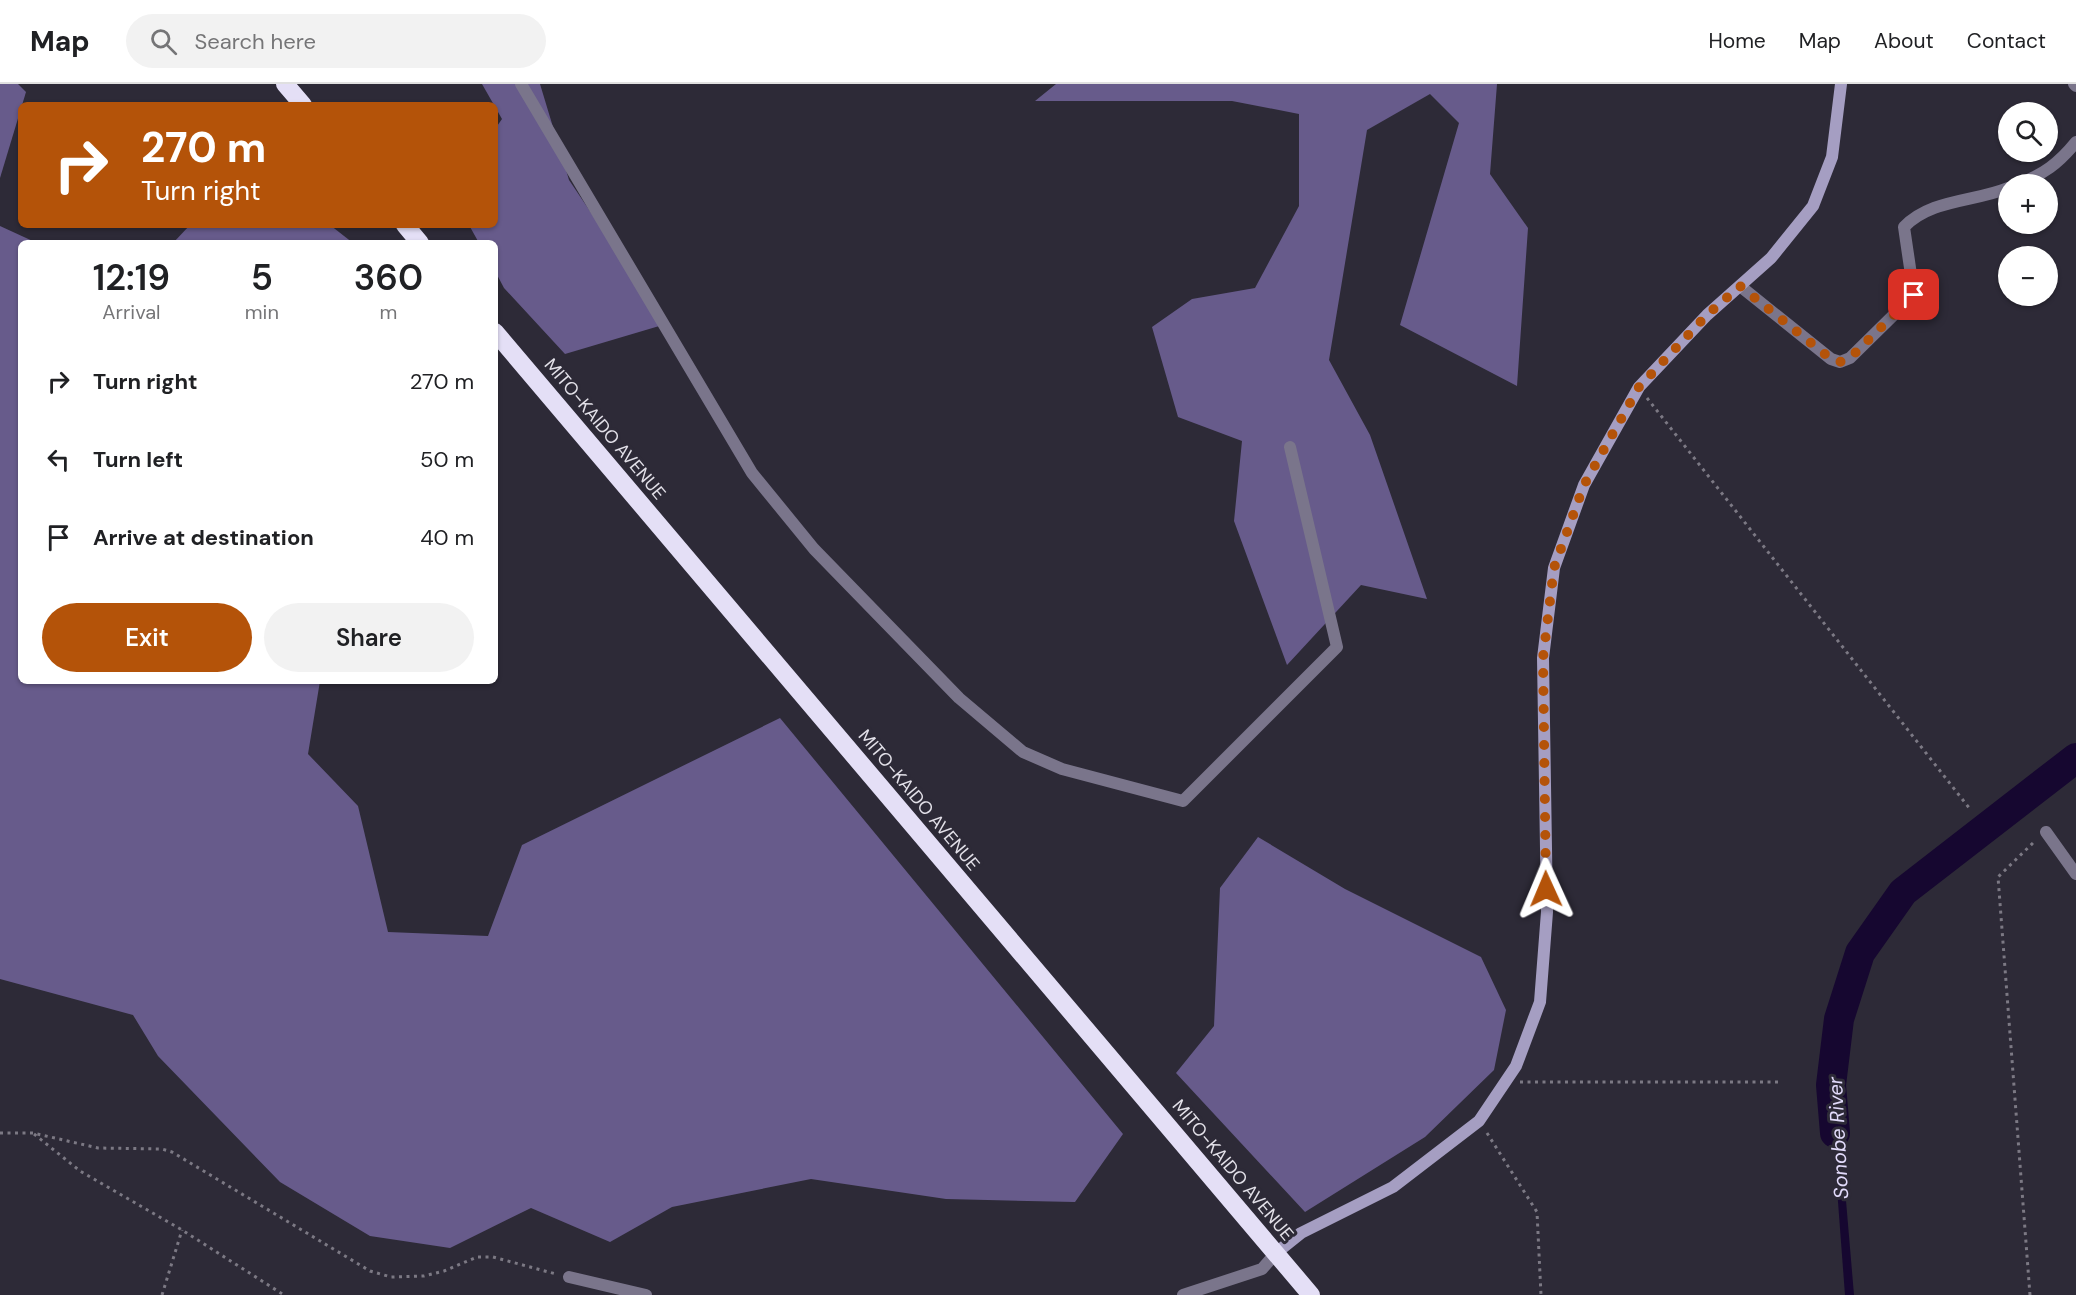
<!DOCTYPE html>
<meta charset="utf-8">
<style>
:root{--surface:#fff;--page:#f2f2f2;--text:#202124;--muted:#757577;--line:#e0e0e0;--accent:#b45309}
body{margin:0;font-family:"DM Sans",sans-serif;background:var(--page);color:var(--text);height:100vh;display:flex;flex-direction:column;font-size:22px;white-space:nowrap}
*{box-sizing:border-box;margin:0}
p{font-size:20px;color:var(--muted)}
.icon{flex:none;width:33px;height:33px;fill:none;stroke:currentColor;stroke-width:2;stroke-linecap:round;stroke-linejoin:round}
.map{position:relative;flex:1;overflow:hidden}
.sheet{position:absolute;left:18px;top:156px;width:480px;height:444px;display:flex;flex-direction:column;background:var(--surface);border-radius:9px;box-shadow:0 2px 4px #0004}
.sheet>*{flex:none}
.guide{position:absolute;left:18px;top:18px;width:480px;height:126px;border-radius:9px;box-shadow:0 2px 4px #0004;background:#b45309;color:#fff;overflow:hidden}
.buttons{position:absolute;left:1998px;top:18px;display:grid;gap:12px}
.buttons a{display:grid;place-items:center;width:60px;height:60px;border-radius:50%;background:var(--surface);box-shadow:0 2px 4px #0004;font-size:30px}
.pin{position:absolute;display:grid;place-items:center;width:51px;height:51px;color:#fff;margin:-26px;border-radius:12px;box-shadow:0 3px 9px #0006}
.me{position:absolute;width:66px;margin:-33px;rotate:359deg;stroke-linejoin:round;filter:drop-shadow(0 0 4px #0008)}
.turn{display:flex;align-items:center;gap:21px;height:126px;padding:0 24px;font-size:27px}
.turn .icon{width:78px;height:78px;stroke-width:2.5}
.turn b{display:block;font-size:42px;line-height:51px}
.eta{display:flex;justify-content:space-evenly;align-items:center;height:102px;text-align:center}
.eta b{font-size:36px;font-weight:600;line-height:42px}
.cta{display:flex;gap:12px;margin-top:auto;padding:12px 24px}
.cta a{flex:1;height:69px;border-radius:36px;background:var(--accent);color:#fff;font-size:24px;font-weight:600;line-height:69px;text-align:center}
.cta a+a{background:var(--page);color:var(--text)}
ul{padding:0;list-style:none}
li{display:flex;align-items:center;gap:18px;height:78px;padding:0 24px}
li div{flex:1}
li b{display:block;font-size:22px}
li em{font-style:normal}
header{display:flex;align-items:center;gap:36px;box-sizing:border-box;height:84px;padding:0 30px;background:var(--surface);border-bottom:2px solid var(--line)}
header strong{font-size:28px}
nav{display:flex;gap:33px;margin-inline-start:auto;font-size:21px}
.search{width:420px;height:54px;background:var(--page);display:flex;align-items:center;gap:15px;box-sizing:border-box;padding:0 21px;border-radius:33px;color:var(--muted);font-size:22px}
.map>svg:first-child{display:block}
</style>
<header>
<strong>Map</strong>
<div class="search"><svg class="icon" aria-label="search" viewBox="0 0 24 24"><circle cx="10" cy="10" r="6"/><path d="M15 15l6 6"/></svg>Search here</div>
<nav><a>Home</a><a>Map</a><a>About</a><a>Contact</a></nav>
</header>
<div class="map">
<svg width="2076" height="1211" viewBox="0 0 2076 1211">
<rect width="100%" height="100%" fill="#2d2a37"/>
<g fill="#675b8b">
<path d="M0 0H18L26 8 0 94Z"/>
<path d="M482 0H540L569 96 666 240 565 270 504 204 495 187V159H479L469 141H495V45L502 35Z"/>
<path d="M1056 0H1497L1490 90 1528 144 1517 302 1400 241 1459 39 1430 10 1367 46 1329 276 1370 351 1427 515 1361 501 1287 581 1234 437 1242 357 1178 333 1152 243 1192 215 1255 204 1299 122V30L1232 17H1035Z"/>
<path d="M190 141H330L353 159H173Z"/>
<path d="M0 142 37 159H21V597H320L308 670 358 722 388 848 488 852 522 761 780 634 1123 1050 1075 1118 946 1115 811 1095 672 1123 610 1158 531 1124 450 1164 370 1152 280 1098 158 972 133 931 0 895Z"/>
<path d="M1258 753 1345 805 1481 873 1506 926 1494 986 1425 1053 1305 1128 1176 989 1214 942 1220 804Z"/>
</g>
<path fill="#160730" d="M1836 999 1854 1211H1845L1830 1011Z"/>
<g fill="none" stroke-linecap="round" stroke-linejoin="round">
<path stroke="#160730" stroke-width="30" d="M1835 1049 1831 1001 1839 935 1860 869 1903 808 2076 674"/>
<g stroke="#7c7984" stroke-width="3" stroke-dasharray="3 4.5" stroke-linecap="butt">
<path d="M1647 314 1970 725"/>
<path d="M1520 998H1778"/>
<path d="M0 1049H33L98 1064 162 1065 172 1068 370 1187 391 1193 424 1192 444 1187 477 1173H493L556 1190"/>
<path d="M1487 1049 1537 1128 1541 1211"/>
<path d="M34 1050 80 1087 182 1146 284 1211"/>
<path d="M162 1211 182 1146"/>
<path d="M2030 1211 1998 793 2036 756"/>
</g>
<g stroke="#7a758b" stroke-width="12">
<path d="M521 0 752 389 814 465 959 614 1023 668 1062 685 1183 717 1337 563 1290 363"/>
<path d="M2074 0 2076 2"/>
<path d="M2018 100C2043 91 2059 79 2076 58"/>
<path d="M1740 202 1831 275 1840 278 1850 274 1914 211 1904 143C1931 115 1974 118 2008 104"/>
<path d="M2046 748 2076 790"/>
<path d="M569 1193 646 1211"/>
<path d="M1183 1211 1262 1185 1276 1169"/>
</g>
<path stroke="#a59ec2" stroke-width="12" d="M1276 1169 1301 1149 1393 1103 1479 1037 1516 982 1540 918 1547 828 1543 574 1554 484 1584 401 1639 303 1707 231 1771 174 1813 122 1832 73 1841 0"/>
<g stroke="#e4dff6" stroke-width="18">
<path d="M285 0 303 21"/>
<path d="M405 141 420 159"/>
<path d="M495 248 1311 1211"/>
</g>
</g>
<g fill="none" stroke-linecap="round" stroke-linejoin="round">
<path stroke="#b45309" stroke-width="10" stroke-dasharray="0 18" d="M1546 805 1543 574 1554 484 1584 401 1639 303 1707 231 1740 202 1831 275 1840 278 1850 274 1914 211"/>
</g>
<g text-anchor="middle" stroke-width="6" stroke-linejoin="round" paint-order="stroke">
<g font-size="18" fill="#e3e1e9" stroke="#2d2a37">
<text transform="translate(605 345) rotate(50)" y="6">MITO-KAIDO AVENUE</text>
<text transform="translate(919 716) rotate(50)" y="6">MITO-KAIDO AVENUE</text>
<text transform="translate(1233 1086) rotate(50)" y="6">MITO-KAIDO AVENUE</text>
</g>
<g font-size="20" font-style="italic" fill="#e2dbfb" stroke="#2d2a37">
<text transform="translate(1838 1054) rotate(-93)" y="7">Sonobe River</text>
</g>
</g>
</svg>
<div class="buttons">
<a><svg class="icon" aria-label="search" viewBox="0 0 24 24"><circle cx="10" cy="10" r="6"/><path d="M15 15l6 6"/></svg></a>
<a>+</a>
<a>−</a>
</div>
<div class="pin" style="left:1914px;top:211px;background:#d93025"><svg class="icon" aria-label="arrive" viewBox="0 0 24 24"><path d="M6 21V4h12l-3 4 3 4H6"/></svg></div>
<svg class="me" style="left:1546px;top:805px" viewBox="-20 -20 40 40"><path d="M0-17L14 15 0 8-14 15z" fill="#b45309" stroke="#fff" stroke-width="4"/></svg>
<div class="guide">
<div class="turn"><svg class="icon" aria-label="right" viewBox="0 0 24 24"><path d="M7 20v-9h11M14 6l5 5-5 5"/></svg><div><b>270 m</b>Turn right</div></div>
</div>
<section class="sheet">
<div class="eta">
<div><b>12:19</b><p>Arrival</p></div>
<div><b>5</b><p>min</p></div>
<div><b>360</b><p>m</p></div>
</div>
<ul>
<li><svg class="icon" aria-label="right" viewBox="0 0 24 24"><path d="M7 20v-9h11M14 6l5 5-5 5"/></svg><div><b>Turn right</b></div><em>270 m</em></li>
<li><svg class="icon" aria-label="left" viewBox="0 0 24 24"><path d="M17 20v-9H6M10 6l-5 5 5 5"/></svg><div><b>Turn left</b></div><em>50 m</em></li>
<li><svg class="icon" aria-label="arrive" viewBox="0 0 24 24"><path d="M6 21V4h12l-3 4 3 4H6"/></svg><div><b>Arrive at destination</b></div><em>40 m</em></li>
</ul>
<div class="cta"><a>Exit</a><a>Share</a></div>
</section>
</div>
